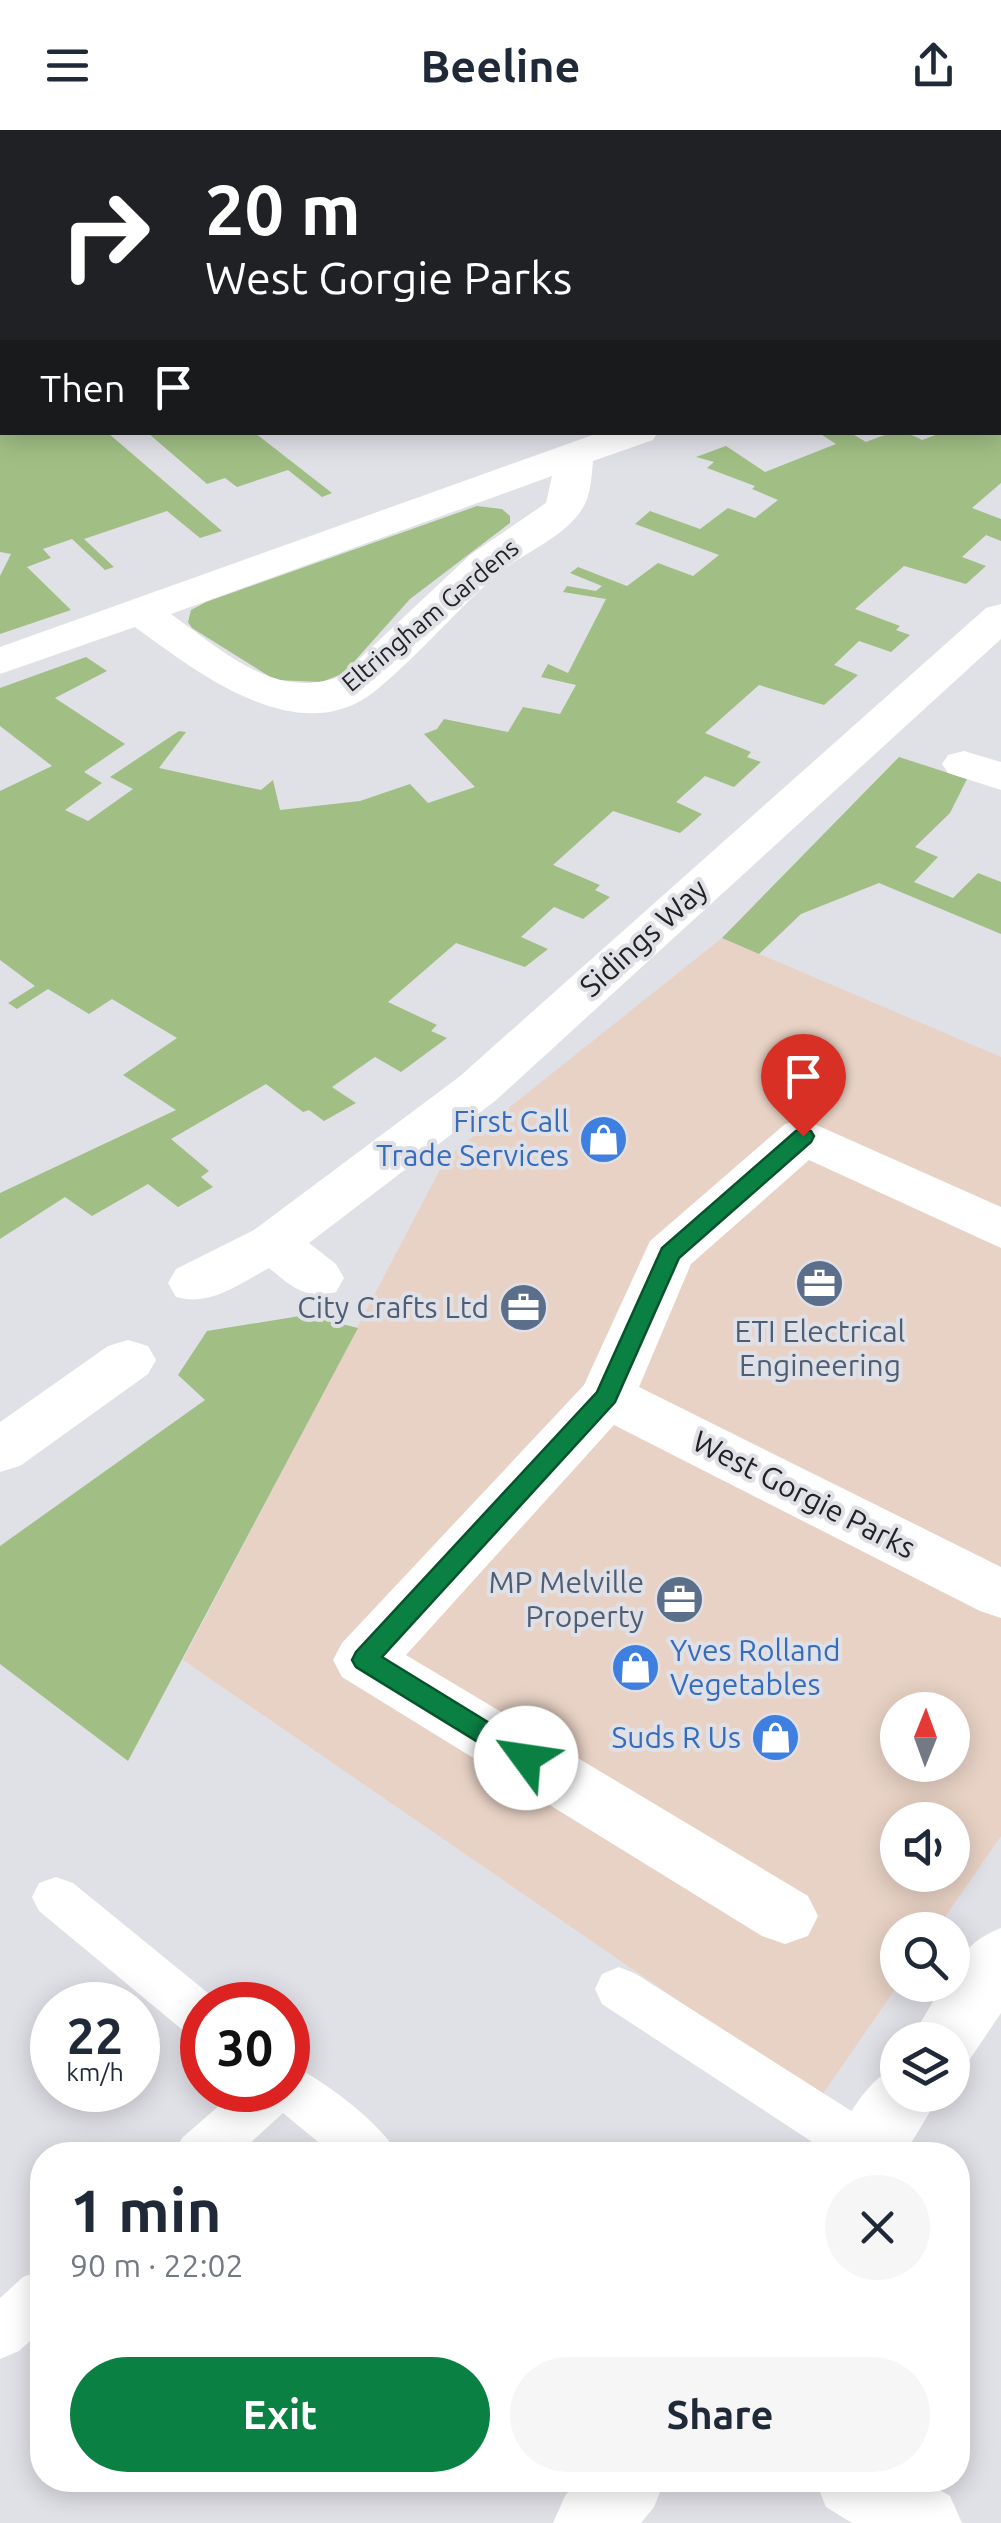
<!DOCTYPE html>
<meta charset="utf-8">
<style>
:root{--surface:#fff;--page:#f6f6f7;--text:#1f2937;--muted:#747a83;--accent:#0b8043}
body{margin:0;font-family:Ubuntu,sans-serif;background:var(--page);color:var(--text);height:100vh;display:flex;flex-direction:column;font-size:38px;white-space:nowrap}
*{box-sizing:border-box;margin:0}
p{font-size:32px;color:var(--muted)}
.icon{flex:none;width:55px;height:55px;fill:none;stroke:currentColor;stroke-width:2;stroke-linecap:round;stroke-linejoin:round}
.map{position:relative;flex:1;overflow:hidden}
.panel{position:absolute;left:30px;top:2012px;width:940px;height:350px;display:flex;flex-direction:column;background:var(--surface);border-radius:40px;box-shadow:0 5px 25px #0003}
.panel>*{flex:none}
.guide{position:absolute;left:0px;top:0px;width:1002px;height:305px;box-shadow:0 5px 25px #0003;background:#202124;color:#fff;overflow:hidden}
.needle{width:65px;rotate:1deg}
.controls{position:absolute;left:880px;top:1562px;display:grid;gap:20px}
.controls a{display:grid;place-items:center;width:90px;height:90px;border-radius:50%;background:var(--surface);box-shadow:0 5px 25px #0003;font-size:50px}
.speed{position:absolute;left:30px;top:1852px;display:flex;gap:20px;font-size:50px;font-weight:700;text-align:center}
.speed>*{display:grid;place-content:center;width:130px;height:130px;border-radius:50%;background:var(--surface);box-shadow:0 5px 25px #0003;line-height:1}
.speed small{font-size:25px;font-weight:400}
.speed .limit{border:15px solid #d22;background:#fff;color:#111}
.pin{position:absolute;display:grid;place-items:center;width:85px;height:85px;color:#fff;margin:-102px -42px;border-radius:50% 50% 50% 0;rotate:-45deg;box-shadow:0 0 10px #0007}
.pin .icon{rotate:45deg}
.me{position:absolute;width:110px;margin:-55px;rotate:301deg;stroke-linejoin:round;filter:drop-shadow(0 0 8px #0008)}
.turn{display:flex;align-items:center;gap:35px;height:210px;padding:0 40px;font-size:45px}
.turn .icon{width:130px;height:130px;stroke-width:2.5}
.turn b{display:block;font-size:70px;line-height:85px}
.then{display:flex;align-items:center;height:95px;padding:0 40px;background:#0003;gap:20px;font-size:38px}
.round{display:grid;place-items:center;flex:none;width:105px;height:105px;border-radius:52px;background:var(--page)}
.head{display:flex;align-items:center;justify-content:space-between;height:170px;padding:0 40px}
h1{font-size:60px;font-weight:700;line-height:75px}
.action{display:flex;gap:20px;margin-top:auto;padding:20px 40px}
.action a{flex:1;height:115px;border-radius:60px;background:var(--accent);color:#fff;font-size:40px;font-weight:700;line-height:115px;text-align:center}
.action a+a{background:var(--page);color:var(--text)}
header{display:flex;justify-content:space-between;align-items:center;height:130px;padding:0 40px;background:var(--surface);font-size:45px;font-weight:700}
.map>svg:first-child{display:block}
</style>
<header><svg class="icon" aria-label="menu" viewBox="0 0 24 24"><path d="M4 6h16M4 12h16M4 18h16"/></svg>Beeline<svg class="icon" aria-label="share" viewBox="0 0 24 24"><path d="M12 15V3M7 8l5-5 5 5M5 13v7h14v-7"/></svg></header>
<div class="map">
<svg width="1001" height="2393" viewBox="0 0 1001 2393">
<rect width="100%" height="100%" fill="#e0e0e7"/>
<path fill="#e8d2c5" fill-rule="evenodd" d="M722 808 1001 927V1706L936 1800H898V1855L820 1968 183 1530 446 1028ZM898 1580H952V1635H898ZM898 1690H952V1745H898Z"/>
<g fill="#a1bf85">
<path d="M0 0H406L2 2 0 107Z"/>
<path d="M0 244 2 302 108 303 222 401 200 408 167 381 84 409 114 437 105 440 72 409 43 419 51 428 27 437 71 480 0 504V446L11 424 0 422Z"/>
<path d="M1001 282V353L972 378 1001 389V411L986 405 962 427 986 436 966 454 904 436 855 479 900 496 896 500 910 505 891 522 859 511 834 535 858 545 824 575 759 555 705 603 751 622 747 627 761 632 734 657 705 646 676 672 702 684 680 703 613 681 553 735 600 755 595 760 610 767 583 789 554 777 521 807 548 819 525 837 456 813 388 872 437 895 431 901 447 908 401 942 375 927 332 957 356 973 324 991 309 980 303 982 266 954 171 1009 209 1041 201 1047 213 1057 178 1077 148 1054 92 1086 65 1067 0 1109V1063L176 980 123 945 177 908 112 869 89 884 48 859 17 879 8 873 35 856 0 830V661L52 636 0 596V558L86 527 107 541 55 568 125 614 84 642 102 653 65 680 88 691 133 659 110 647 179 601 186 602 159 638 261 660 273 650 280 680 360 671 410 654 428 673 475 657 424 604 437 599 444 589 508 602 523 577 560 584 576 555 541 547 548 534 568 543 606 469 563 462 567 456 596 461 602 456 570 443 578 437 627 456 658 433 693 446 719 425 635 394 650 381 700 399 728 378 755 388 778 370 752 359 755 356 707 338 714 332 696 327 726 316 765 342 836 314 819 303H851L866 312C886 304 902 298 922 310L941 303 1000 302Z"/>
<path d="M148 303H255L332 363 322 367 288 340 237 357 225 348 207 354Z"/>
<path d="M477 376 502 379 510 386V393L410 469 344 543 322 552 275 550 192 498 188 492 191 480 206 472Z"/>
<path d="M899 627 967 649 950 683 915 717 938 727 914 752 953 768 978 743 1001 752V804L879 753 801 784 759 824 722 808Z"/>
<path d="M306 1185 358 1198 128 1631 0 1534V1416L205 1270 178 1245 207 1201Z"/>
</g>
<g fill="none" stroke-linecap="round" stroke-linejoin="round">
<g fill="#fff" fill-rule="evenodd">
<path d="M56 1747 73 1753 219 1872 221 1875H202V1909L185 1902 39 1781 32 1767 39 1753Z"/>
<path d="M619 1837 636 1844 886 2003 894 2020 891 2025H832L602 1874 595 1859 602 1844Z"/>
<path d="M288 1934C319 1946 384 1995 398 2025H334L283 1983 237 2025H174L182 2008 237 1960H288Z"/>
<path d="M42 2140V2200L19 2221 0 2229V2168L23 2147Z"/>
</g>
<g fill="#fff" fill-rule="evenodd">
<path d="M668 0H703L704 2H669Z"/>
<rect x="1000" y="161" width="1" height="22"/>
<path d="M2 164V186L0 187V165Z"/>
<path d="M601 302H658L653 310 593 331C592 343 591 358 587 369 574 405 522 422 495 446 454 483 417 527 374 562 297 622 196 541 135 497L0 544V517ZM552 346 546 373 470 425 341 546C275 572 222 520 171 484Z"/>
<path d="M1001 474V509L495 971 309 1113 336 1134 344 1148 336 1162C306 1170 292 1157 269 1138 239 1154 210 1177 176 1167L168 1153 176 1139 254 1100 459 947 986 478Z"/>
<path d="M964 621 1001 632V660L948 643 942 634 948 625Z"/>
<path d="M803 989 1001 1077V1118L809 1030 691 1134 639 1257 1001 1437V1488L980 1481 614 1295 406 1525 808 1766 818 1786 808 1806 785 1814 762 1806 342 1547 333 1530 342 1513 584 1255 650 1111 785 994Z"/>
<path d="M128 1210 148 1216 156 1230 148 1244 20 1336 0 1342V1292L108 1216Z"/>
<path d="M1001 1798V1883L968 1932 952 1937V1910H910L943 1855H952C952 1827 977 1807 1001 1798Z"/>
<path d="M898 1936V1965H940L904 2025H829C843 1994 865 1949 898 1936Z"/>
<path d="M578 2350H665L654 2377 641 2393H553L565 2366Z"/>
<path d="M815 2350H924L950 2366 962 2393H852L826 2377Z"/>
</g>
</g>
<path fill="#0b8043" stroke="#07532c" stroke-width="2.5" d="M803 999 811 1001 814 1006 811 1012 679 1128 615 1272 382 1527 535 1621 539 1628 535 1636 526 1639 517 1636 356 1537 352 1530 356 1522 597 1262 662 1118 796 1001Z"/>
<defs>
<symbol id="shop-disc" viewBox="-11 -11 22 22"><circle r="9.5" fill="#3f7fe0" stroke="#e0e0e7"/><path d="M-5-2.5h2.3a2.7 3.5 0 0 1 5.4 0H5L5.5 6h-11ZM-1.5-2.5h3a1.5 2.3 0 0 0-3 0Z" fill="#fff"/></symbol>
<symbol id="office-disc" viewBox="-11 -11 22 22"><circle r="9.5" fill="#5c6f8a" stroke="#e0e0e7"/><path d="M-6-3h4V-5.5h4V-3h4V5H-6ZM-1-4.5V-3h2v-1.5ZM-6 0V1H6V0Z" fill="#fff"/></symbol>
</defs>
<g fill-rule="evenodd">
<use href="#shop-disc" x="576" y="982" width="55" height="55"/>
<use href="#office-disc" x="792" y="1126" width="55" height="55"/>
<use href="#office-disc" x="496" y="1150" width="55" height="55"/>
<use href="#office-disc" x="652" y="1442" width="55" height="55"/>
<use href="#shop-disc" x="608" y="1510" width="55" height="55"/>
<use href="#shop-disc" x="748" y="1580" width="55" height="55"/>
</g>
<g text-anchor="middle" stroke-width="8" stroke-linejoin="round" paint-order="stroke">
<g font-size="25" fill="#222224" stroke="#e0e0e7">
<text transform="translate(430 485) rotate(-40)" y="9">Eltringham Gardens</text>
</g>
<g font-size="30" fill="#222224" stroke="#e0e0e7">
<text transform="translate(644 808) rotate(-42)" y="10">Sidings Way</text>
<text transform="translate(804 1365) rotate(27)" y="10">West Gorgie Parks</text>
</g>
<g font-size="30" fill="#366cbe" stroke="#e0e0e7" text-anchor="end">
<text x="569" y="1002">First Call<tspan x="569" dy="34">Trade Services</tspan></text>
<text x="670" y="1531" text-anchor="start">Yves Rolland<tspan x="670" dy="34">Vegetables</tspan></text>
<text x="741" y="1618">Suds R Us</text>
</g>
<g font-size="30" fill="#4e5e75" stroke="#e0e0e7" text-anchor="end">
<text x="489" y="1188">City Crafts Ltd</text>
<text x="820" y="1212" text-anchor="middle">ETI Electrical<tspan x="820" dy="34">Engineering</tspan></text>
<text x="644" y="1463">MP Melville<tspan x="644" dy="34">Property</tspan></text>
</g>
</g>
</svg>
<div class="controls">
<a><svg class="needle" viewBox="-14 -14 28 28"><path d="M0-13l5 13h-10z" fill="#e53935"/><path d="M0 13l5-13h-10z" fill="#747a83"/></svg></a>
<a><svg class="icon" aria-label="sound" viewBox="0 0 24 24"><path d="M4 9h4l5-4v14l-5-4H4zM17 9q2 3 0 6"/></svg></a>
<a><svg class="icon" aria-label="search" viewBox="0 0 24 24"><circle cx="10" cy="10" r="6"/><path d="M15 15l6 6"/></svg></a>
<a><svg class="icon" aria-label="layers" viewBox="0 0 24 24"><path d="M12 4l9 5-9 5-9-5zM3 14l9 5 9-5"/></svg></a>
</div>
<div class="speed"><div>22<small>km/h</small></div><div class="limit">30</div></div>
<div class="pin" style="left:803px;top:1006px;background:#d93025"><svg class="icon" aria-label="arrive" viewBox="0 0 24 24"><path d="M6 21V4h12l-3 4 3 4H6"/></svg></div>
<svg class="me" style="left:526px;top:1628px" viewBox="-20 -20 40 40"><circle r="19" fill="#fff"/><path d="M0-13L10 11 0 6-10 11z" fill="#0b8043"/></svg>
<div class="guide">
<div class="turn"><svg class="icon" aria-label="right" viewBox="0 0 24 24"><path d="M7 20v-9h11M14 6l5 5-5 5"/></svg><div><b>20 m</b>West Gorgie Parks</div></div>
<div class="then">Then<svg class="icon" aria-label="arrive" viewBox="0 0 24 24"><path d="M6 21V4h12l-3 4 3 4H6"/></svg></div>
</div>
<section class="panel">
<div class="head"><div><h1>1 min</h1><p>90 m · 22:02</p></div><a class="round"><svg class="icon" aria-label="close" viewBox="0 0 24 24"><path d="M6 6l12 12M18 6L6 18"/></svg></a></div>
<div class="action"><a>Exit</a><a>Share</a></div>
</section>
</div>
